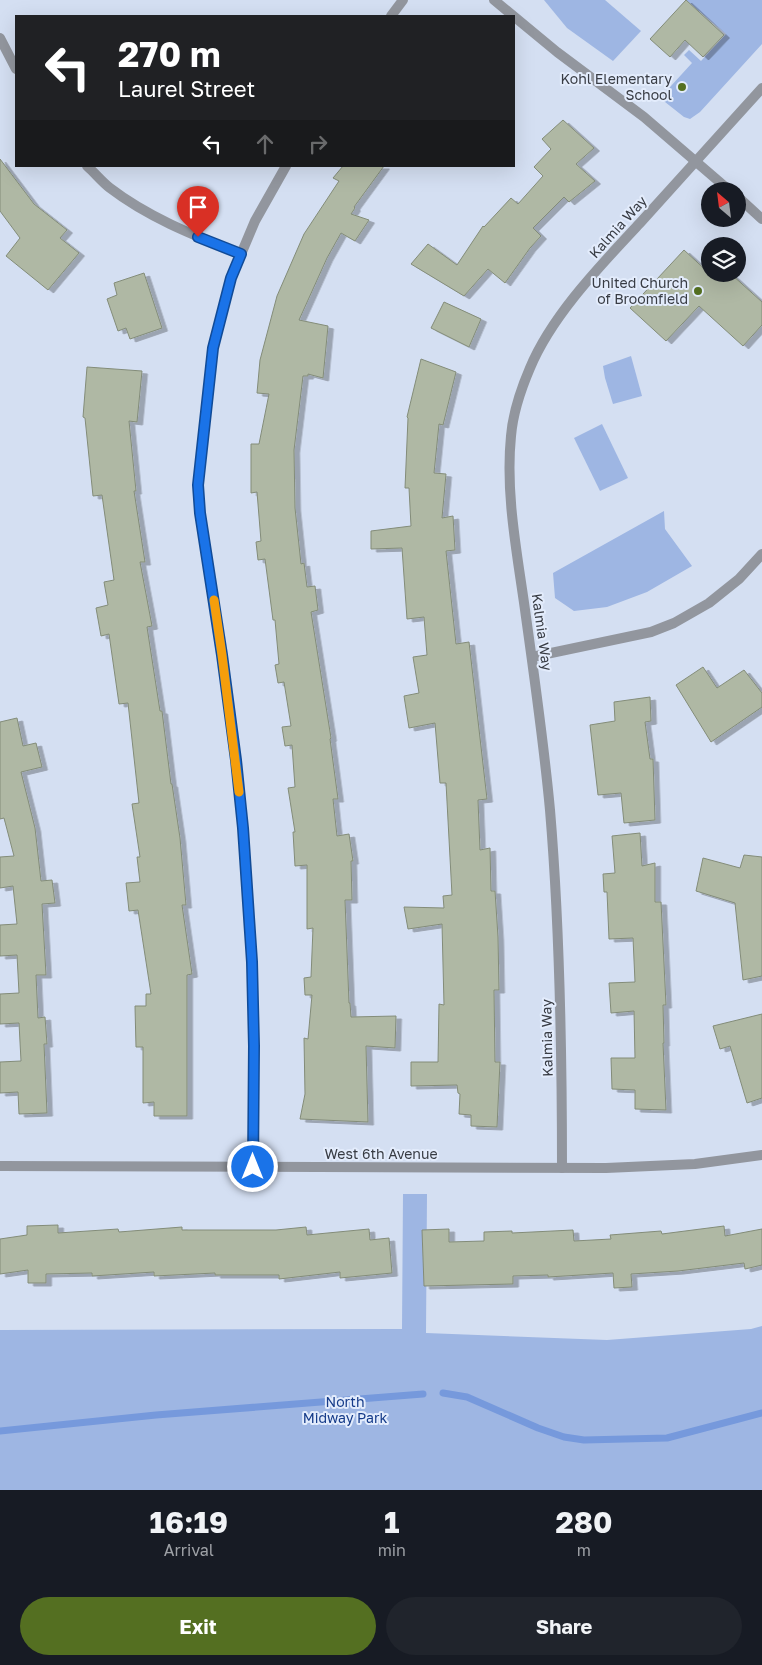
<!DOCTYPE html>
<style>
:root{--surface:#171b24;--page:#20242c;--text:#f1f3f6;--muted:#9ea1a6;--accent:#546f21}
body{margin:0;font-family:"Golos Text",sans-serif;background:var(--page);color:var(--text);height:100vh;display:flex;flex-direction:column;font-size:19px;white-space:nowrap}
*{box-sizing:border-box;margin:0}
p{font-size:16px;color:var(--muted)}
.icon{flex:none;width:28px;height:28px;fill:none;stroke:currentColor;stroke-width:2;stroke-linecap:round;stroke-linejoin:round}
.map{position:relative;height:1490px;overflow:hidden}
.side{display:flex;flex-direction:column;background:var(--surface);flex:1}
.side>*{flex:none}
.hud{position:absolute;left:15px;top:15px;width:500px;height:152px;border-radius:0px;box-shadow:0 5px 20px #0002;background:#202124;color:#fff;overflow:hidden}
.needle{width:32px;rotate:332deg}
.fabs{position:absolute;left:701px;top:182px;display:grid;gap:10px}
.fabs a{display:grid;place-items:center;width:45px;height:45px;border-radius:50%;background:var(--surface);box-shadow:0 5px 20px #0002;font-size:25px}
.pin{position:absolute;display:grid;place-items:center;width:42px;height:42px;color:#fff;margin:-51px -21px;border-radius:50% 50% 50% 0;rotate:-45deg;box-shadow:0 0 5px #0007}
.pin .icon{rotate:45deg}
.me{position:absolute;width:55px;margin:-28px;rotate:0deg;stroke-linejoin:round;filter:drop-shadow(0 0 4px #0008)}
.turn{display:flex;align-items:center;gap:18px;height:105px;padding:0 20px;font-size:22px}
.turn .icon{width:65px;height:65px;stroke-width:2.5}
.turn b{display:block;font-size:35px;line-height:42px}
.lanes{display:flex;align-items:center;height:48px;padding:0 20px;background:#0003;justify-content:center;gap:25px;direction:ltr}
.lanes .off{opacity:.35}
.eta{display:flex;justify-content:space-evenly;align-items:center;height:85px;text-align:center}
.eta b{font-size:30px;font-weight:700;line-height:35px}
.button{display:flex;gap:10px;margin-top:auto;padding:10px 20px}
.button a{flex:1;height:58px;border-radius:30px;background:var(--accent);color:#fff;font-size:20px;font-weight:700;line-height:58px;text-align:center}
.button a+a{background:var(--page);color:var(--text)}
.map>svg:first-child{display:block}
</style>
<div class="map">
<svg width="762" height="1490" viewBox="0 0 762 1490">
<defs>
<filter id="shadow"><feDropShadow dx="5.5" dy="3" stdDeviation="0" flood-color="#0004"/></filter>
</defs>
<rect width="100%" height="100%" fill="#d4dff2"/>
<g fill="#9eb6e3">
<path d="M544 0H605L641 31 613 61 567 28Z"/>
<path d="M686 0H762V44L700 112 690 119 684 117 660 98 692 63 684 55 689 50 701 61 726 34Z"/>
<path d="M631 356 642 396 613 404 605 378 603 366Z"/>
<path d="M602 424 628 478 600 491 574 438Z"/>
<path d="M664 511 665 529 692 566 647 592 607 607 574 611 555 598 553 573Z"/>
<path d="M403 1194H427L426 1333 607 1340 751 1329 762 1326V1490H0V1330L402 1329Z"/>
</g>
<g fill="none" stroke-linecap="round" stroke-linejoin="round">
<g stroke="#7699dc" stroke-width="7">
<path d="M443 1393 467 1397 538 1428 564 1437 584 1440 667 1438 762 1413"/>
<path d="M0 1431 156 1415 423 1394"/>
</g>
</g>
<g fill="#afb8a4" stroke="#838c79" filter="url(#shadow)">
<path d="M686 0 724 35 703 57 685 40 670 57 650 39Z"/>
<path d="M563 120 594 148 576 164 595 181 569 202 564 197 533 228 541 236 530 248 505 283 488 269 464 296 411 264 428 244 457 265 483 226 484 227 511 198 518 204 543 176 534 167 551 149 542 139Z"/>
<path d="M0 159 34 204 67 230 60 238 79 253 48 290 6 256 20 238 0 211Z"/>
<path d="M343 166H384L354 207 355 208 351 214 369 220 355 241 341 233 327 258 299 320 328 326 323 378 308 374V376H303L294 450 295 508 301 564 304 563 307 587 315 586 318 610 311 612 331 738 330 739 338 799H333L337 836 349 834 353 861H351L352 900H345L349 1003H350L351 1017 396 1016 395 1048 366 1046 368 1122 300 1119 305 1094 304 1038 308 1039 312 995H305L304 978 311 977 313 928 307 929V865L295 866 293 832H295L288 788 295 787 292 745 285 746 282 727 291 726 284 682 278 683 275 665 279 664 275 620H273L265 559 258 560 256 542 261 541 257 492 251 493V444H259L269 394 257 393 260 360 277 296 304 234 339 181 333 178Z"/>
<path d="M684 250 710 274H731L762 302V325L743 346 699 306 666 341 630 308Z"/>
<path d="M144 273 162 328 130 339 126 328 118 331 107 299 117 295 114 283Z"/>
<path d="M444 302 481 319 469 347 431 328Z"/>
<path d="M421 359 456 372 443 425 439 424 434 473 446 474 442 518 453 516 455 550 446 551 456 644 469 642 487 799 478 800 480 850 490 848 491 891H495L498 937 499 990H494L495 1062H500L497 1127 471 1126V1115L459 1114 460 1094 458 1093 457 1085 411 1086V1062H438L439 1004 444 1005 442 924 408 929 404 907 444 908 443 896 452 895 446 783H440L435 723 409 728 404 696 419 693 413 657 427 655 424 617 407 619 402 548 371 549V531L411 526 409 488H405L408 418 407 417Z"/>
<path d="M87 367 142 371 137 422 129 421 136 491H134L145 562H140L152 626 147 627 160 711H162L171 784H172L180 838 186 905H182L192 974 187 975V1116H154V1102L143 1103V1047H136L135 1006H146V994H151L138 910 129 911 126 883 140 882 137 857H140L132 804 139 803 128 703 119 704 109 634 101 636 96 608 108 605 104 582 114 580 102 495 93 496 85 418 83 417Z"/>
<path d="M703 667 717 688 744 670 762 693V707L711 742 676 685Z"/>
<path d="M650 697 651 721 645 722 650 759H653L655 820 624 823 621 793 598 795 590 725 615 721 614 702Z"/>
<path d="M17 718 23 746 36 743 42 767 21 772 35 828 41 881 52 880 55 903 42 904 46 975H36L38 1018 45 1017 47 1044H44L47 1113 19 1114 18 1092 0 1093V1062L21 1061 19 1023 0 1024V994L19 993 17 955 0 956V925L17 924 13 886 0 888V857L14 856 4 818 0 819V722Z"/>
<path d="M640 833 642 866 655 863V902H661L666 1005H663L664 1043H663L666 1110 635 1109V1090L612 1089 611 1058H635L634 1011 611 1013 609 983 635 982 633 938 609 939 607 892H604L603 874 615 873 612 836Z"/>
<path d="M744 855 762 857V976L743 980 735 903 696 891 703 858 740 868Z"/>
<path d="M762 1014V1098L747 1103 730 1046 720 1049 713 1026Z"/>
<path d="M58 1225V1233L118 1229 119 1232 182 1227V1230H276L306 1227 307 1235 369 1229 370 1240 389 1238 392 1273 340 1278V1272L279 1279V1275H215V1273L154 1276V1272L92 1276V1273L46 1274V1283H28V1270L0 1274V1239L27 1235V1226Z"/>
<path d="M724 1226 725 1236 762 1229V1265L745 1269 744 1263 678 1271 631 1274 632 1287 614 1288 613 1273 548 1277V1275L513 1276V1284L424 1286 422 1230 449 1229V1242L484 1241V1232L512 1231V1233L573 1230 574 1241 611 1239 610 1235 661 1231 662 1234Z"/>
</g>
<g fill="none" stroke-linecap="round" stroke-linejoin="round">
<g stroke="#92969e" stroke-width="10">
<path d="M494 0 557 52 644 117 730 191"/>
<path d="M391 16 403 0"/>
<path d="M0 38 16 69"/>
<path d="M87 166C95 173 102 182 110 188 149 218 196 236 241 254"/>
<path d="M738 197 762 219"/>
<path d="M532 657 651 632 674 623 709 603 739 579 762 554"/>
<path d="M0 1166 606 1168 695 1164 762 1155"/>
<path d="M253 1167 254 1046 252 962 243 828 236 760 222 655 200 513 198 485 213 347 231 278 255 221 286 166"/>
<path d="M562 1168C562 1048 560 929 550 810 544 745 535 681 526 617 518 557 505 496 511 436 513 412 521 389 530 368 552 315 601 265 640 223 681 178 721 133 762 88"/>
</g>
</g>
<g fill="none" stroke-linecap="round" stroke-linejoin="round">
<defs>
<path id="route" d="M198 237 241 254 231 278 213 348 198 485 200 513 222 655 236 760 243 828 252 962 254 1046 253 1167"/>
</defs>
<use href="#route" stroke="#114b97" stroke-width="12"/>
<use href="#route" stroke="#1a73e8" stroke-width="9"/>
<path stroke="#f59e0b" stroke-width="9" d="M214 600 222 655 239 792"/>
</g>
<g fill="#546f21" stroke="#e3ecfc" stroke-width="2">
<circle cx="682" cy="87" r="5"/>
<circle cx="698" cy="291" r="5"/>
</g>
<g text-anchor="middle" stroke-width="4" stroke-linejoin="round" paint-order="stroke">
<g font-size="14" fill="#383c44" stroke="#e3ecfc" text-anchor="end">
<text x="672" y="84">Kohl Elementary<tspan x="672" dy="16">School</tspan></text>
<text x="688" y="288">United Church<tspan x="688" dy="16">of Broomfield</tspan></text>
</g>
<g font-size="14" fill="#383c44" stroke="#e3ecfc">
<text transform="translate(618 227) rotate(-48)" y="5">Kalmia Way</text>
<text transform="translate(542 632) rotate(82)" y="5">Kalmia Way</text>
<text transform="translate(547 1038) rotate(-91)" y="5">Kalmia Way</text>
<text x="381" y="1159">West 6th Avenue</text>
</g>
<g font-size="14" fill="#153b89" stroke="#e3ecfc">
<text x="345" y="1407">North<tspan x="345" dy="16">Midway Park</tspan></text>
</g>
</g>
</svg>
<div class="fabs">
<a><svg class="needle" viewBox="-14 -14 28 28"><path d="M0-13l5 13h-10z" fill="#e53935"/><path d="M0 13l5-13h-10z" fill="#9ea1a6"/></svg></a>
<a><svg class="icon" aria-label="layers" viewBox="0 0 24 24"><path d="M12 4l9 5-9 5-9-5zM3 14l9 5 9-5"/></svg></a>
</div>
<div class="pin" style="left:198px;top:237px;background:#d93025"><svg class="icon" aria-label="arrive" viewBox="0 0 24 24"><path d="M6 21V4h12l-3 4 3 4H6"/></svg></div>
<svg class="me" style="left:253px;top:1167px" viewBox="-20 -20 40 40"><circle r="17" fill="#1a73e8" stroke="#fff" stroke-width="3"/><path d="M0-11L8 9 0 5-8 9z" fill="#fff"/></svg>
<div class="hud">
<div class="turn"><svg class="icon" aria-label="left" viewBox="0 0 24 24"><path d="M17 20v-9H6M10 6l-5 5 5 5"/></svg><div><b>270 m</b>Laurel Street</div></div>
<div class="lanes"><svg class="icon" aria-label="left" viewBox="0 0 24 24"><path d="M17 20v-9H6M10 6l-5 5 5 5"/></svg><svg class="icon off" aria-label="ahead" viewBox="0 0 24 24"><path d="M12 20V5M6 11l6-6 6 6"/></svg><svg class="icon off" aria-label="right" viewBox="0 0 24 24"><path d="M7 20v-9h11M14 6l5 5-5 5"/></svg></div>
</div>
</div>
<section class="side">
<div class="eta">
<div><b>16:19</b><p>Arrival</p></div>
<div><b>1</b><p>min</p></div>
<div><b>280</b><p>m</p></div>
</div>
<div class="button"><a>Exit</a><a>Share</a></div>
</section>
